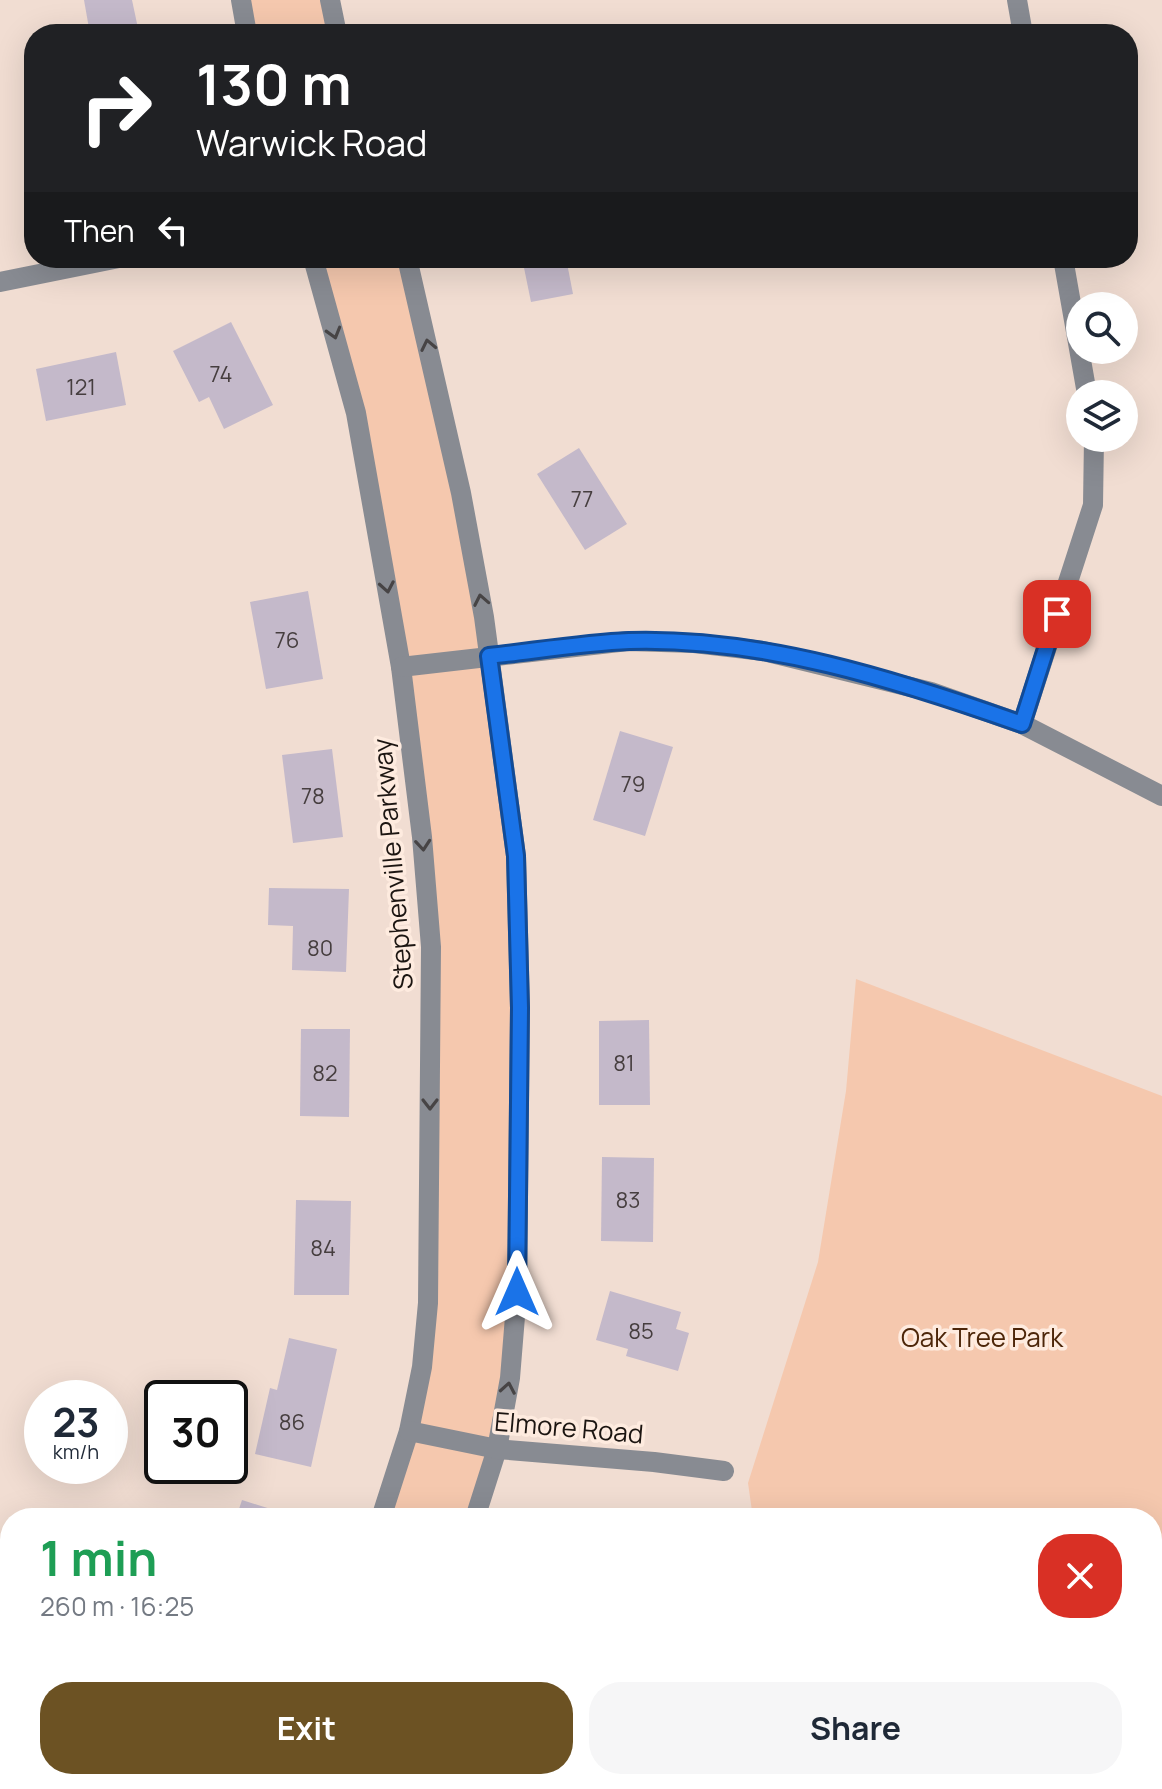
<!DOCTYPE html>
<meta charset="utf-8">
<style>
:root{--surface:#fff;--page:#f6f6f7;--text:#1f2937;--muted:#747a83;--accent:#6c5223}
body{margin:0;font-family:Manrope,sans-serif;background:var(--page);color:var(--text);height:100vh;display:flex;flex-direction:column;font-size:30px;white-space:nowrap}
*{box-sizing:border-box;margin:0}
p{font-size:26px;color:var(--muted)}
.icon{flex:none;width:44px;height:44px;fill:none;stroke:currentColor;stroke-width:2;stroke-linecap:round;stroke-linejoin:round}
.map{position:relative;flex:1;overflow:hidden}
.sheet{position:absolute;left:0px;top:1508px;width:1162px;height:282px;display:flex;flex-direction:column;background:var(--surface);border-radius:32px 32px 0 0;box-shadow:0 8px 32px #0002}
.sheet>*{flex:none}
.guide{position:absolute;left:24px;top:24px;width:1114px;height:244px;border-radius:32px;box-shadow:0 8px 32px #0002;background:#202124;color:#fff;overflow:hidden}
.fabs{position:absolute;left:1066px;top:292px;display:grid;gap:16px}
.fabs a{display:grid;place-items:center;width:72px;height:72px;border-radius:50%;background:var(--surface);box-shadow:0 8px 32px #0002;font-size:40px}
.speed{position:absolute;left:24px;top:1380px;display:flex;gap:16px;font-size:40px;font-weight:700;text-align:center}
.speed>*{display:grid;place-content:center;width:104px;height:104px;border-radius:50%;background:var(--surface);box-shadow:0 8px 32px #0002;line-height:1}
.speed small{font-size:20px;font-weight:400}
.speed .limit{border:4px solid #111;border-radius:12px;background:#fff;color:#111}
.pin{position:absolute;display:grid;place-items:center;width:68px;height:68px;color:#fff;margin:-34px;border-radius:16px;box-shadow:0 4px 12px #0006}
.me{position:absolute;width:88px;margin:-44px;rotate:0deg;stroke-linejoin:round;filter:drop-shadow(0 0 6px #0008)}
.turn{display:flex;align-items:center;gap:28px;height:168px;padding:0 40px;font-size:36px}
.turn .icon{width:104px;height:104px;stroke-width:2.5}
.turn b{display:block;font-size:56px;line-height:68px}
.then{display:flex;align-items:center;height:76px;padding:0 40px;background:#0003;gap:16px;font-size:30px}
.round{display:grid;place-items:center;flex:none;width:84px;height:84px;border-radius:32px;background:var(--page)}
.headline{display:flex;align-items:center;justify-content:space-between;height:136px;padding:0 40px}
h1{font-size:48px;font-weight:700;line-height:60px;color:#1e9e55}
.button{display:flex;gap:16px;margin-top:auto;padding:16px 40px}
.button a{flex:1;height:92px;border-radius:32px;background:var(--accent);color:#fff;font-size:32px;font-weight:700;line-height:92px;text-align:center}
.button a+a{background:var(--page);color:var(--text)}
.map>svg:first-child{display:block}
</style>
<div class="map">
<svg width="1162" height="1789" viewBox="0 0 1162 1789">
<rect width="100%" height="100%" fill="#f1ddd2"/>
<g fill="#f5c8ae">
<path d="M241 0H330L337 34H247Z"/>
<path d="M313 258H407L461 493 516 856 517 1292 475 1518H381L422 1367 431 947 401 667Z"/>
<path d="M856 979 1162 1096V1789H735L743 1780H1152V1518H753L748 1483 818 1262 846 1091Z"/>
<path d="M295 1780H389L386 1789H292Z"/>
</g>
<g fill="#c4b9ca">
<path d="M84 0H132L139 33 90 34Z"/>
<path d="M522 258H566L573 294 531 302Z"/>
<path d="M231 322 273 405 224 429 209 397 199 402 173 351Z"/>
<path d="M116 352 126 405 46 421 36 369Z"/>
<path d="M579 448 627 524 585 550 537 474Z"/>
<path d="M308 591 323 679 266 689 250 602Z"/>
<path d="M620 731 673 747 645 836 593 820Z"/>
<path d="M332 749 343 837 293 843 282 755Z"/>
<path d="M269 888 349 889 346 972 292 970 293 926 268 925Z"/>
<path d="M649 1020 650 1105H599V1021Z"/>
<path d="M301 1029H350L349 1117 300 1116Z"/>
<path d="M602 1157 654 1158 653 1242 601 1241Z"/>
<path d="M296 1200 351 1201 349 1295H294Z"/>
<path d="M610 1291 681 1312 676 1329 689 1333 678 1371 626 1356 628 1349 596 1340Z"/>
<path d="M289 1338 337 1349 311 1467 255 1454 270 1388 277 1390Z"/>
<path d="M242 1500 296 1517 295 1518H236Z"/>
<path d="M152 1780 181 1788 180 1789H149Z"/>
</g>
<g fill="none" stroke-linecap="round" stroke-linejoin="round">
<g stroke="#888b92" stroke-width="20">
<path d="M241 0 247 34"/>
<path d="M330 0 337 34"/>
<path d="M1017 0 1023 34"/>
<path d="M313 258 356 413 401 667 422 837 431 947 428 1303 422 1367 409 1431 381 1518"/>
<path d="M407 258 461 493 484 617 516 856 520 1008 517 1292 510 1378 497 1449 475 1518"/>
<path d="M1063 258 1087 394"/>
<path d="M0 282 119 258"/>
<path d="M401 667 628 641 694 643 763 651 931 692 1022 724 1162 796"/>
<path d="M1022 724 1093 505 1094 438"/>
<path d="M409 1431 497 1449 654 1462 724 1471"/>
<path d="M292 1789 295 1780"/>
<path d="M386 1789 389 1780"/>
</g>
</g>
<defs><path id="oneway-chevron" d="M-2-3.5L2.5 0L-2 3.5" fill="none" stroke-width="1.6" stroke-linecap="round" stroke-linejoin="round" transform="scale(2)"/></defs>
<g stroke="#474445">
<use href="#oneway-chevron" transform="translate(334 333) rotate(74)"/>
<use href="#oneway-chevron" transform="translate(428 345) rotate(-102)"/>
<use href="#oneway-chevron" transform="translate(387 587) rotate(80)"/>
<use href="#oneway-chevron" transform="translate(481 600) rotate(-101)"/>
<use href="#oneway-chevron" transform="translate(423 845) rotate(85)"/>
<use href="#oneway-chevron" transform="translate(430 1104) rotate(90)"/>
<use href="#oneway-chevron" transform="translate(508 1388) rotate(-80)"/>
</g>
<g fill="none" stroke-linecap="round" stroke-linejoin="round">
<defs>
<path id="route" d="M517 1292 520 1008 516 856 489 656C535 651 583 643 629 641 763 637 897 680 1022 724L1057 614"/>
</defs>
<use href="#route" stroke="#114b97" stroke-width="20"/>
<use href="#route" stroke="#1a73e8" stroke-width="14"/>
</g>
<g text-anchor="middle" stroke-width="7" stroke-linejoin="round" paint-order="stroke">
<g font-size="22" fill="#463e3f">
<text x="221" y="382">74</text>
<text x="81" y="395">121</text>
<text x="582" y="507">77</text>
<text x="287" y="648">76</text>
<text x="633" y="792">79</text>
<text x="313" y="804">78</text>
<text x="320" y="956">80</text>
<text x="624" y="1071">81</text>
<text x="325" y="1081">82</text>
<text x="628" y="1208">83</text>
<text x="323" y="1256">84</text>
<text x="641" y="1339">85</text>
<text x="292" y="1430">86</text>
</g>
<g font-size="26" fill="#1c1511" stroke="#feebdf">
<text transform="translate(393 864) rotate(-95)" y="9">Stephenville Parkway</text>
<text transform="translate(569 1428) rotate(5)" y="9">Elmore Road</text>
</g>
<g font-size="26" fill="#4d2609" stroke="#feebdf">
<text x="982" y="1347">Oak Tree Park</text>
</g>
</g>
</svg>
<div class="fabs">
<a><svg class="icon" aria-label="search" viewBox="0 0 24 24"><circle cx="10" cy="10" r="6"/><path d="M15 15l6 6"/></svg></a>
<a><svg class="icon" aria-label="layers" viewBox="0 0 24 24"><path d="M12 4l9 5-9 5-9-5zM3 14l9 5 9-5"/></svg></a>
</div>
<div class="speed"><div>23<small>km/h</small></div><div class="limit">30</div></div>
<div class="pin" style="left:1057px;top:614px;background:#d93025"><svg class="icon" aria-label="arrive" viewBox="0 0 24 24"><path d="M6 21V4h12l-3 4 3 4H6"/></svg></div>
<svg class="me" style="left:517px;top:1292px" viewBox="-20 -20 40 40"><path d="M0-17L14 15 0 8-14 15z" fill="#1a73e8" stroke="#fff" stroke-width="4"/></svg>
<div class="guide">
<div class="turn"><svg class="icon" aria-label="right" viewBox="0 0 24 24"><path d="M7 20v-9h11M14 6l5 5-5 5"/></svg><div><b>130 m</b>Warwick Road</div></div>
<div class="then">Then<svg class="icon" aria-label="left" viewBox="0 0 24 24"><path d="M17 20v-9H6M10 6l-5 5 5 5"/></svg></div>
</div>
<section class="sheet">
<div class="headline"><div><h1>1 min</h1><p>260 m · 16:25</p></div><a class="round" style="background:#d93025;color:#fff"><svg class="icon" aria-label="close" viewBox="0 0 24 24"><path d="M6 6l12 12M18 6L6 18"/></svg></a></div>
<div class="button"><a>Exit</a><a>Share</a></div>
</section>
</div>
